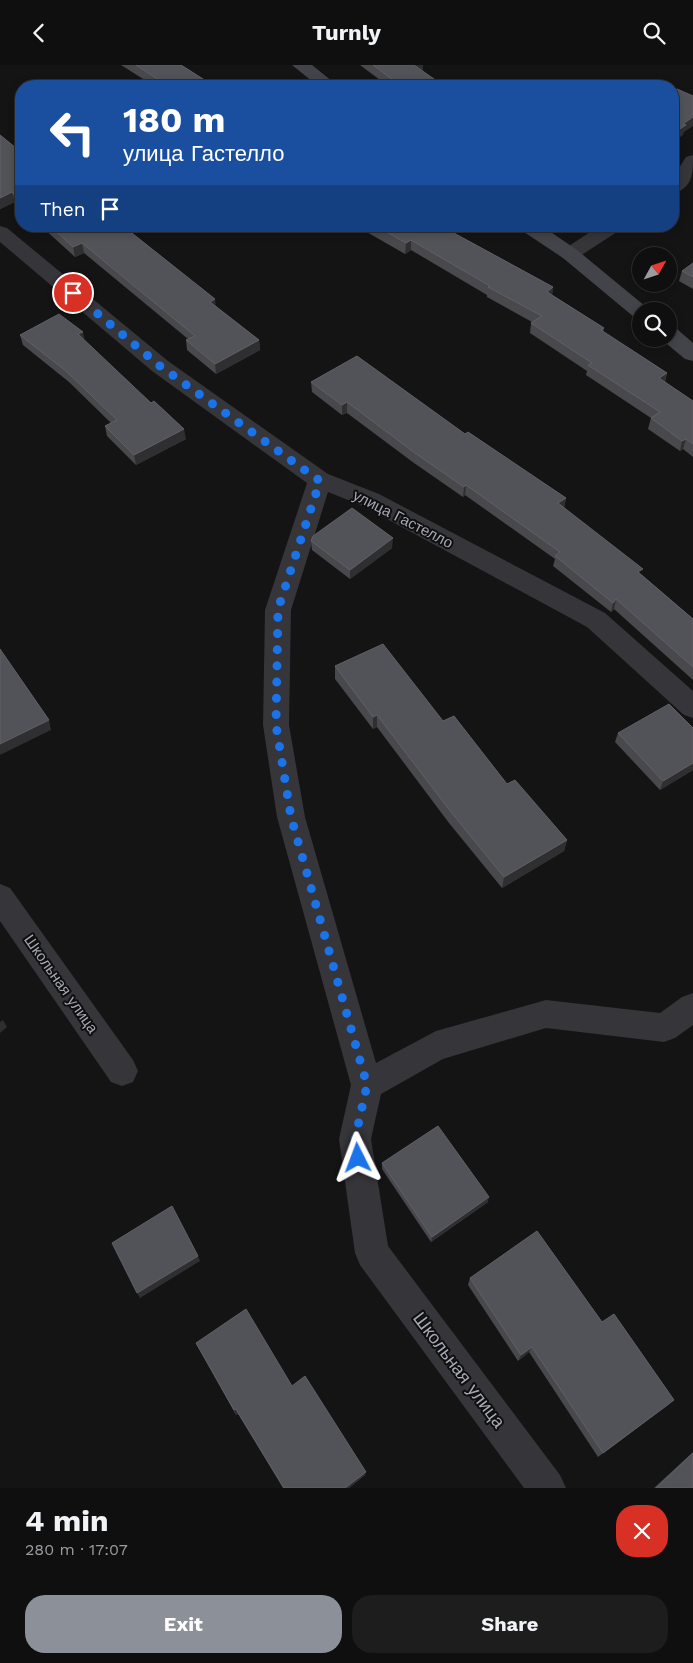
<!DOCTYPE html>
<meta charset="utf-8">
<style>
:root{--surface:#0f0f10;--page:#1d1d1e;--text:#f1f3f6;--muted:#9b9c9f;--line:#2f2f30;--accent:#8c9099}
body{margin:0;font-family:"Work Sans",sans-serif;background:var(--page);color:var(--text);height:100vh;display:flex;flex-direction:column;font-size:19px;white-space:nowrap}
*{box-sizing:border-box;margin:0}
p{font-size:16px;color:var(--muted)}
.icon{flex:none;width:28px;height:28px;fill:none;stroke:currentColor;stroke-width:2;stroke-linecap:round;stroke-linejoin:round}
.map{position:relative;height:1423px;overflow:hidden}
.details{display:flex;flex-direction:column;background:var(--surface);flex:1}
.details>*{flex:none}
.hud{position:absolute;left:15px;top:15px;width:664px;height:152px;border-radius:20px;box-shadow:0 2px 8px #0003,0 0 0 1px var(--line);background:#1a4fa0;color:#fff;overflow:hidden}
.needle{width:32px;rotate:50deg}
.tools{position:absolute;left:632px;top:182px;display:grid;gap:10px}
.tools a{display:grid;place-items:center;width:45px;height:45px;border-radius:50%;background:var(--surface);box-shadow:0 2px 8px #0003,0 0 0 1px var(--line);font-size:25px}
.pin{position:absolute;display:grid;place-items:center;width:42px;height:42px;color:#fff;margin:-21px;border:2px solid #fff;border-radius:50%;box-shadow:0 1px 5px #0007}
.me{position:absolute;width:55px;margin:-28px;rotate:357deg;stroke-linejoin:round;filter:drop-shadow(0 0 4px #0008)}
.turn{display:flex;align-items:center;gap:18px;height:105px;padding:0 25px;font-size:22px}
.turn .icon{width:65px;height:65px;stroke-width:2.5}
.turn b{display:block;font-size:35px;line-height:42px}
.then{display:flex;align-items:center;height:48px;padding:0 25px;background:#0003;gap:10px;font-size:19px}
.round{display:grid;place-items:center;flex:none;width:52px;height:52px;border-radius:20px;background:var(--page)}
.headline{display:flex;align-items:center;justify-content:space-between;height:85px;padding:0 25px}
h1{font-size:30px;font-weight:700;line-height:38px}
.primary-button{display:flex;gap:10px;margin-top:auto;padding:10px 25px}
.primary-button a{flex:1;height:58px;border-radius:20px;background:var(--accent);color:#fff;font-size:20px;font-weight:700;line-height:58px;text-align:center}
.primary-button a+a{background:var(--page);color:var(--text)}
header{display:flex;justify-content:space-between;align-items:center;height:65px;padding:0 25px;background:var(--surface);font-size:22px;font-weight:700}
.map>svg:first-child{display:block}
</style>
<header><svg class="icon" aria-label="back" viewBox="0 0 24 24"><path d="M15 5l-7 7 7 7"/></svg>Turnly<svg class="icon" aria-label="search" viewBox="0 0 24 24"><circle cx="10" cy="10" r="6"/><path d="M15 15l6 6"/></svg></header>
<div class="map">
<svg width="693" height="1423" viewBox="0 0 693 1423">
<rect width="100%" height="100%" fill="#141415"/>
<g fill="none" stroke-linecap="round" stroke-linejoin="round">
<g fill="#35353a" fill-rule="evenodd">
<path d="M693 90C693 109 693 123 672 129V114L686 92Z"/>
<path d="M0 161 7 163 168 296 328 409 379 429 605 548 693 626V653L684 650 587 562 363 441 328 427 291 545 289 660 305 752 376 998 436 966 546 935 660 948 682 932 693 928V960L675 973 664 977 546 963 443 994 381 1029 371 1074 388 1181 560 1410 566 1423H524L360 1200 355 1188 339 1074 351 1020 277 752 263 660 265 545 307 418 152 306 0 177Z"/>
<path d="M599 161H623L620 165 577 193 570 195 563 193 560 189 563 185Z"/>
<path d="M0 819 10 823 133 995 138 1006 133 1017 122 1021 111 1017 0 856Z"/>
</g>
<g fill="#43444a" fill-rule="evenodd">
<path d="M292 0H312L338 21H318Z"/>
<path d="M518 161H542L577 185 651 246H641V254L634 252 563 193 521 165Z"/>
<path d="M669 262 677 264 693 278V296L685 294 661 274H669Z"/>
</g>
</g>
<g fill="#48484d">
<path d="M121 0H181L214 21H154Z"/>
<path d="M360 0H423L422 6 444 21H388Z"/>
<path d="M0 70 21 87V143L15 137 0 144Z"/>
<path d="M41 161H125V163L216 241 259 275 260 285 216 309 187 285 186 275 188 274 84 188 75 192Z"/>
<path d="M363 161H441L553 222 552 230 604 263 603 267 667 308 665 317 693 336V392L683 384 680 386 648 364 651 353 586 310 587 306 530 268 531 258 532 257 487 232V230L411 185 405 189 365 166V162Z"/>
<path d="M693 198V224L679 216 682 206Z"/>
<path d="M20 270 84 275 186 374 136 400 107 371 105 361 111 358 69 317 23 280Z"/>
<path d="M311 317 465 369 566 433 564 443 693 554V615L614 544 611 547 553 501 555 494 465 430 463 432 414 398 347 348 342 350 312 327Z"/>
<path d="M311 476 392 483 350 514 312 485Z"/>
<path d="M335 601 443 656 507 719 567 775 564 786 502 823 449 758 377 662 373 664 335 614Z"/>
<path d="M693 663V705L660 725 615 677 618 668Z"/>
<path d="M382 1098 488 1137 431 1177 382 1104Z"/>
<path d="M470 1213 602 1257 668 1340 598 1392 529 1287 518 1296 468 1220Z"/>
<path d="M196 1278 292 1321 365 1410 349 1423H283L238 1349 236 1350Z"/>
<path d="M693 1387V1423H654L692 1388Z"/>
</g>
<g fill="#2f2f32">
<path d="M413 0H423V5L413 10Z"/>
<path d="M693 52V61L684 67 683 70 672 78V69L683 59Z"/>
<path d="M12 127 15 137 0 144V133Z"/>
<path d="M411 175V185L405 189 406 178Z"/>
<path d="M82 178 84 188 75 192 73 182Z"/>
<path d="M553 222 552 232 547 227Z"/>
<path d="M215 234 216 244 210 237Z"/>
<path d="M83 267 85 277 78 269Z"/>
<path d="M259 275 260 285 216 309 215 299Z"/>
<path d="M667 308 664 318 659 313Z"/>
<path d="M347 337V348L342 350V340Z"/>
<path d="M184 364 186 374 136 400 134 390Z"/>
<path d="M686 374 683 384 680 386 682 376Z"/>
<path d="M466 420 465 430 463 432 464 422Z"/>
<path d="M566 433 564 443 558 438Z"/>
<path d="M393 473 392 483 350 514V505Z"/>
<path d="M616 534 614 544 611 547 613 538Z"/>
<path d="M377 650V662L373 664V652Z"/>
<path d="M49 655 51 665 0 690V679Z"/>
<path d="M693 698V705L660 725 663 716Z"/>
<path d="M567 775 564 786 502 823 504 812Z"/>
<path d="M3 955 7 962 0 968V957Z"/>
<path d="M489 1132 488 1137 431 1177 432 1172Z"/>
<path d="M198 1191 200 1196 140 1233 137 1228Z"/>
<path d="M532 1282 529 1287 518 1296 521 1290Z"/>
<path d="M674 1335 668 1340 598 1392 603 1388Z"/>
<path d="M236 1344 238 1349 236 1350 234 1345Z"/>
<path d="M366 1407 365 1410 349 1423H345Z"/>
</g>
<g fill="#525358" stroke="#606067">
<path d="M136 0H181L214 21H168Z"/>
<path d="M373 0H414L444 21H401Z"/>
<path d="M677 24 693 31V52L683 59 686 60 672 69V27Z"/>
<path d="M0 70 21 87V135L12 127 0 133Z"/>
<path d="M50 161H123L215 234 210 237 259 275 215 299 186 275 195 271 82 178 73 182Z"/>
<path d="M376 161H441L553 222 547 227 604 263 601 265 667 308 659 313 693 336V379L686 374 682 376 651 353 660 347 588 300 592 298 531 258 542 251 488 222 490 221 411 175 406 178Z"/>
<path d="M693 198V212L682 206Z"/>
<path d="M59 249 83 267 78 269 151 338 154 336 184 364 134 390 105 361 117 355 66 306 20 270Z"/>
<path d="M357 291 465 369 468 367 566 433 558 438 643 504 638 507 693 554V602L616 534 613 538 555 491 560 487 466 420 464 422 415 388 347 337 342 340 311 317Z"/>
<path d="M352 443 393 473 350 505 311 476 313 471Z"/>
<path d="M383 579 443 656 454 651 507 719 515 715 567 775 504 812 451 747 377 650 373 652 335 601Z"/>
<path d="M0 584 49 655 0 679Z"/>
<path d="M669 639 693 663V698L663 716 618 668Z"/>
<path d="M438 1061 489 1132 432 1172 382 1098Z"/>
<path d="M172 1141 198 1191 137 1228 112 1178Z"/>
<path d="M537 1166 602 1257 614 1249 674 1335 603 1388 532 1282 521 1290 470 1213Z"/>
<path d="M246 1244 292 1321 305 1311 366 1407 345 1423H284L236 1344 234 1345 196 1278Z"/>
<path d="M693 1388V1423H656Z"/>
</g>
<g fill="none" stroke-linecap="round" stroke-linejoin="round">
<path stroke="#1a73e8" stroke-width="9" stroke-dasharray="0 16.2" d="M73 228 160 301 320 416 278 544 276 660 291 752 367 1020 355 1074 358 1093"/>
</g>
<g text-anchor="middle" stroke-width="4" stroke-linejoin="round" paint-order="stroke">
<g font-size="15" fill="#a7a9b5" stroke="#0f0f10">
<text transform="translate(403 454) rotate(27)" y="5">улица Гастелло</text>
<text transform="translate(61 919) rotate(55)" y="5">Школьная улица</text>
</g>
<g font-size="18" fill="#a7a9b5" stroke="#0f0f10">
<text transform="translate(459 1305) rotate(53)" y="6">Школьная улица</text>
</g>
</g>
</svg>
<div class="tools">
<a><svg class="needle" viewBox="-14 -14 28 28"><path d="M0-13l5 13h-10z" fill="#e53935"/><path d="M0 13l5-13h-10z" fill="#9b9c9f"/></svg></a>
<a><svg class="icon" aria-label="search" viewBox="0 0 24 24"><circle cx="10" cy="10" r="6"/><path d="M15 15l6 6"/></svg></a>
</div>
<div class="pin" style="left:73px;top:228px;background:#d93025"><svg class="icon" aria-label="arrive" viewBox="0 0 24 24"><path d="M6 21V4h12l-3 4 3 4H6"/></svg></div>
<svg class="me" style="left:358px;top:1093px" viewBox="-20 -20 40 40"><path d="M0-17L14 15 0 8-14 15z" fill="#1a73e8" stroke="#fff" stroke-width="4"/></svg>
<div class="hud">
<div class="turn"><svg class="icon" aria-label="left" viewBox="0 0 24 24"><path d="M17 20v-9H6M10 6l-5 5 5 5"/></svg><div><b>180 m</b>улица Гастелло</div></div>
<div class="then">Then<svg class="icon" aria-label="arrive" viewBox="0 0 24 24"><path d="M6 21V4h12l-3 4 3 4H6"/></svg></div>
</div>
</div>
<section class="details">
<div class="headline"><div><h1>4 min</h1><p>280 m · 17:07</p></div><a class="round" style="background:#d93025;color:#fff"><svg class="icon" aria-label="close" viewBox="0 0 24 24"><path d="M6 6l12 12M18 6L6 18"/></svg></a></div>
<div class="primary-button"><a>Exit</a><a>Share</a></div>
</section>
